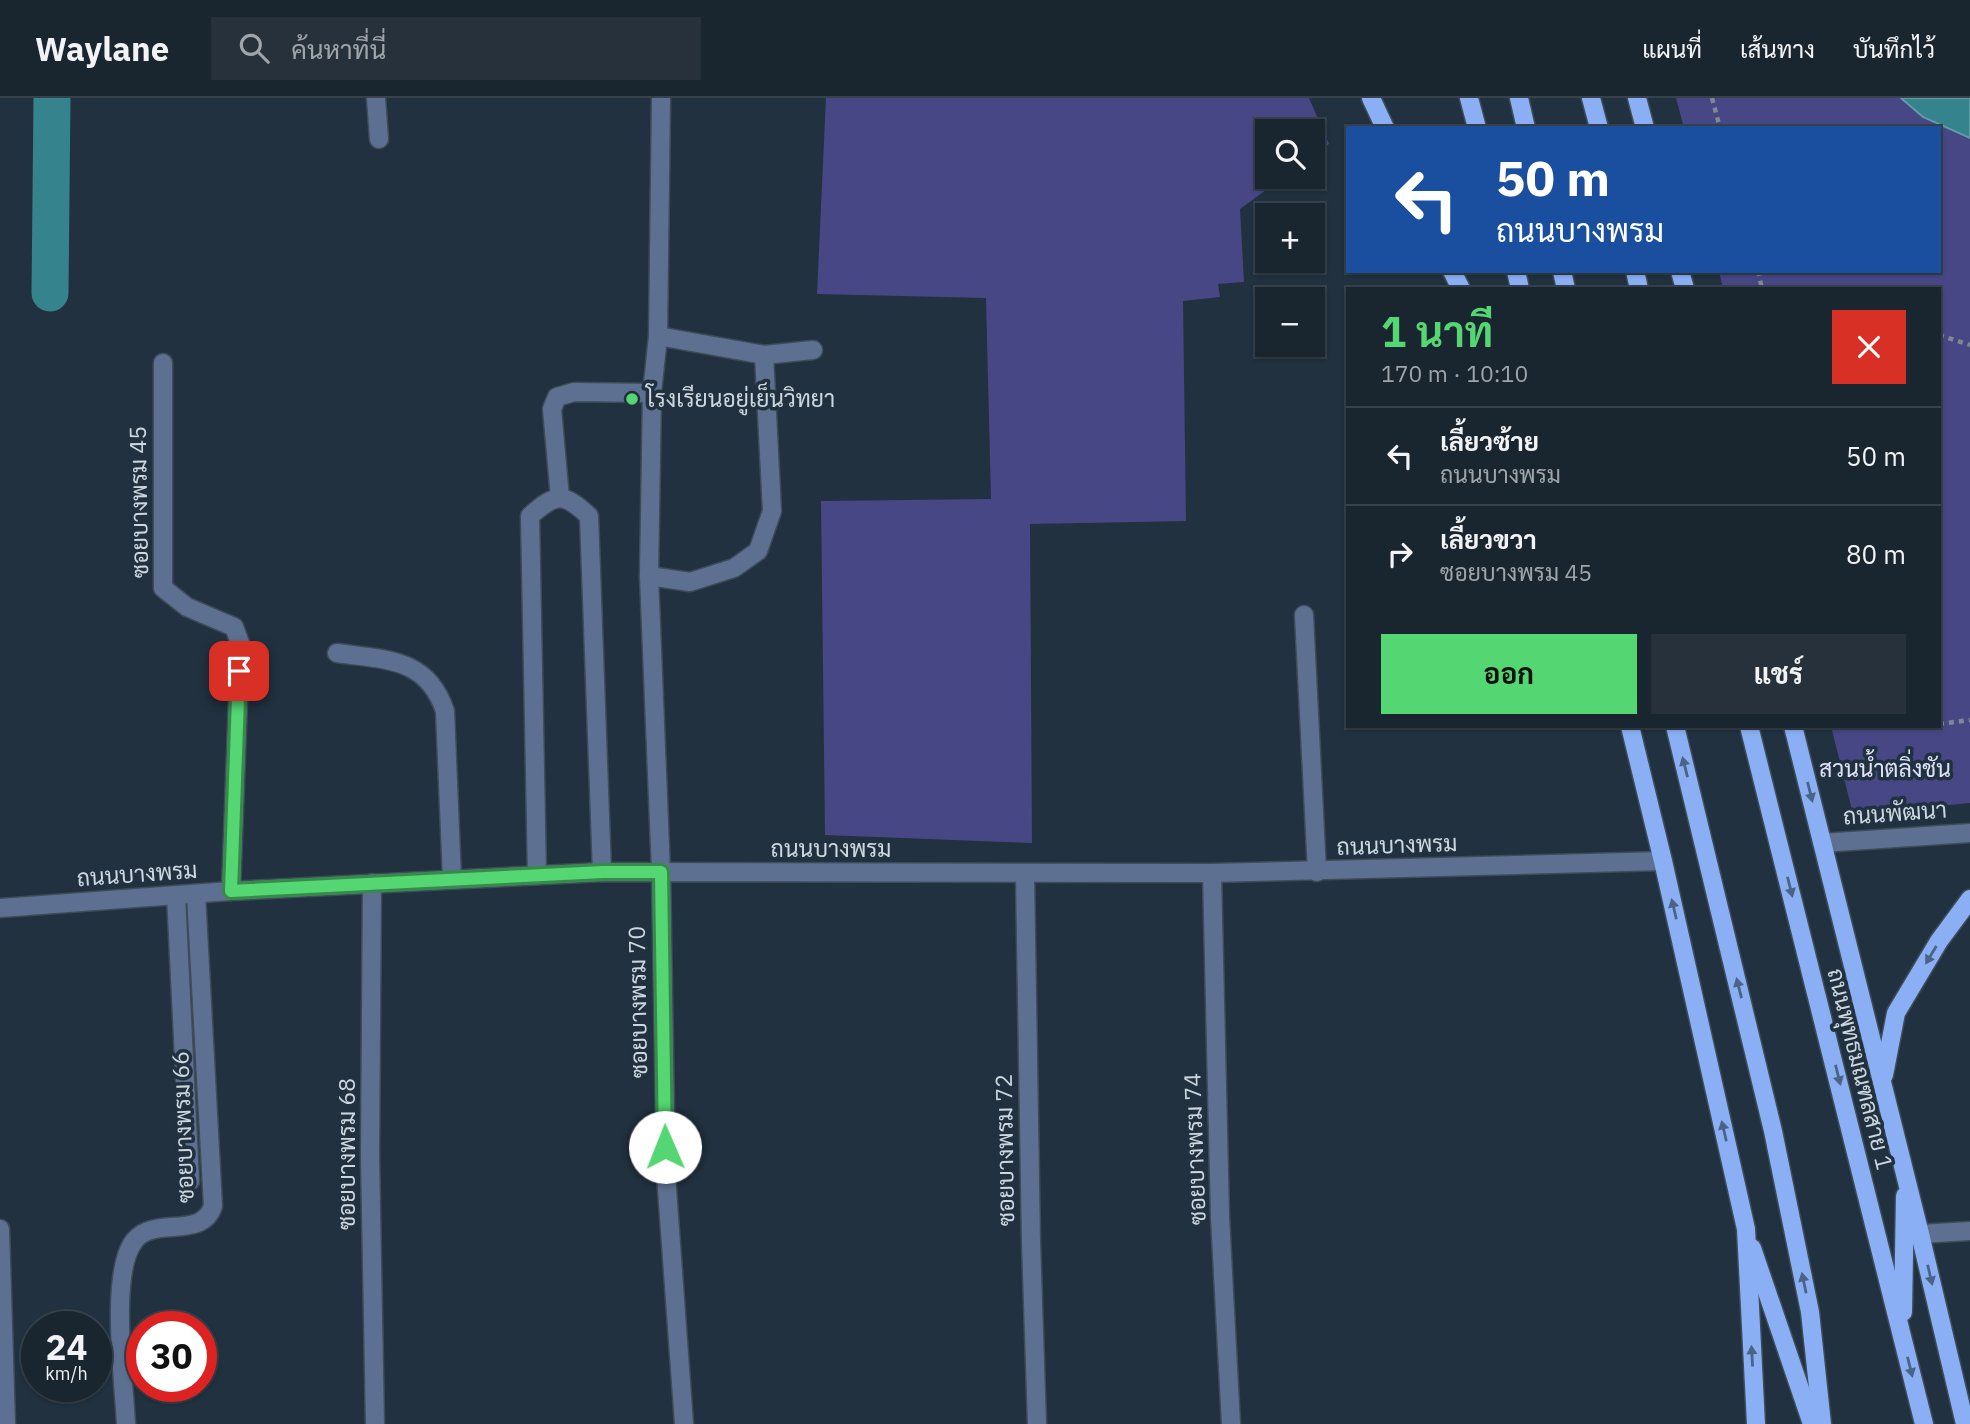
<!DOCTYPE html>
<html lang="th">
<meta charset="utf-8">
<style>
:root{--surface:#19252f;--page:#26313b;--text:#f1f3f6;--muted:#9fa5aa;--line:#37424b;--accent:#54d672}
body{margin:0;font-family:"IBM Plex Sans",Sarabun,sans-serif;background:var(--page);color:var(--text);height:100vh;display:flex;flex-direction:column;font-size:26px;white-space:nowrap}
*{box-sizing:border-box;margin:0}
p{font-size:23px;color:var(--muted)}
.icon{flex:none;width:38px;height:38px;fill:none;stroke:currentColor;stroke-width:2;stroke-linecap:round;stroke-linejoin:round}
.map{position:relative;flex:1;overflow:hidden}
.side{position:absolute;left:1346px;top:189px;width:595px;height:441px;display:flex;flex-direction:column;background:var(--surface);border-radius:0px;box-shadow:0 2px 5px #0004,0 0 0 2px var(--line)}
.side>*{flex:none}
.guide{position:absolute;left:1346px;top:28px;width:595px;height:147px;border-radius:0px;box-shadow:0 2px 5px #0004,0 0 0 2px var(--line);background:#1a4fa0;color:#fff;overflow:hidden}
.tools{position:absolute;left:1255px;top:21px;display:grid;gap:14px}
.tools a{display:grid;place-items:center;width:70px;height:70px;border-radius:0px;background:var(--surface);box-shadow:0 2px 5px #0004,0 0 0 2px var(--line);font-size:35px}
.speed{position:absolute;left:21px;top:1213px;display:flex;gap:14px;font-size:35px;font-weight:700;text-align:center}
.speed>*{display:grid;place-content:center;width:91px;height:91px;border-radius:50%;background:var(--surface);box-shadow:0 2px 5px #0004,0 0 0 2px var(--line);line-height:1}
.speed small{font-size:18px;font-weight:400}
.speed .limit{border:10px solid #d22;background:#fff;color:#111}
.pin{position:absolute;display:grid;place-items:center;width:60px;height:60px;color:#fff;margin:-30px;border-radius:14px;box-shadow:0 4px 10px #0006}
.me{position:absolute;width:77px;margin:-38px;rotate:359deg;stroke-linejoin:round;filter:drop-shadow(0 0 5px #0008)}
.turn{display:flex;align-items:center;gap:24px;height:147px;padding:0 35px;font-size:32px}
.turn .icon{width:91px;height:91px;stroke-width:2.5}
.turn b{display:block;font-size:49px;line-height:60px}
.round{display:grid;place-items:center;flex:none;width:74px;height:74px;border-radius:0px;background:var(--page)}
.head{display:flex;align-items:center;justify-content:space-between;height:119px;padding:0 35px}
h1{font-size:42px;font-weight:700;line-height:52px;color:var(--accent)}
.cta{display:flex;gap:14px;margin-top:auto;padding:14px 35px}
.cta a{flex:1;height:80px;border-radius:0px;background:var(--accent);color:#111;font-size:28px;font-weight:700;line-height:80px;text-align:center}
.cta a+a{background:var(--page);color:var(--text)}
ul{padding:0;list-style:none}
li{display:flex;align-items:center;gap:21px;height:98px;padding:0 35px;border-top:2px solid var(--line)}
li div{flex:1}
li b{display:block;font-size:26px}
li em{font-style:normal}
header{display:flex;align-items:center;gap:42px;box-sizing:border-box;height:98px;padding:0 35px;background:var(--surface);border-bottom:2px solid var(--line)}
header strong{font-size:33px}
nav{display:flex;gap:38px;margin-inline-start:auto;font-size:24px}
.search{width:490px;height:63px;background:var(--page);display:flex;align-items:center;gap:18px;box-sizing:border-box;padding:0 24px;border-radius:0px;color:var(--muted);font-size:26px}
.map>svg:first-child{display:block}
</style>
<header>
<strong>Waylane</strong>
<div class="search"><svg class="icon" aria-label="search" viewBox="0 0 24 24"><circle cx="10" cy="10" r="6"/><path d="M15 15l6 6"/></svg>ค้นหาที่นี่</div>
<nav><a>แผนที่</a><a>เส้นทาง</a><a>บันทึกไว้</a></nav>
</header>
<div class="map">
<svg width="1970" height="1326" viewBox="0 0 1970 1326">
<rect width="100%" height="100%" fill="#21313f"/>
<g fill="#484786">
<path d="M826 0H1309L1329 46 1313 58 1312 33H1267V79H1284L1240 111 1244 184 1218 186 1220 199 1183 203 1186 423 1030 426 1032 745 825 737 821 403 991 401 986 200 817 196Z"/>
<path d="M1676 0H1970V705L1853 716 1831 628H1939V191H1723L1719 173H1939V30H1684Z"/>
</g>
<path fill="#35838c" stroke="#639ca5" stroke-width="2" d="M1901 0H1970V40L1923 19Z"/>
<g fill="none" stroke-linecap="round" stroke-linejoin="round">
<path stroke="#35838c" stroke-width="37" d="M50 195 52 0"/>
<defs>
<g id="minor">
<path d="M376 0 379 41"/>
<path d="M661 0 658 238 652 295 649 478 661 774 666 1077 684 1326"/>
<path d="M658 238 764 257 813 252"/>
<path d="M163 265V490L187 509 234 529 240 545 231 793"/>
<path d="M560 400 552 311 557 299 574 294 652 295"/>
<path d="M649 478 690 484 734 470 758 453 772 413 764 257"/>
<path d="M1304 517 1317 774"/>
<path d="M337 555C385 562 427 559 445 613L452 781"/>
<path d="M1822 745 1970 735"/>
<path d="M1212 775 1220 1119 1231 1326"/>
<path d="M537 777 530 418C556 395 563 394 589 418L602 774"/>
<path d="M1025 777 1031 1144 1037 1326"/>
<path d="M372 785 370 1058 375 1326"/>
<path d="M176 797 190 1083"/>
<path d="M0 810 231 793 602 774 1212 775 1663 763"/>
<path d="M0 1131 6 1326"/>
<path d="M1920 1136 1970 1133"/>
<path d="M126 1326C124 1284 109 1172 135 1142 154 1118 202 1142 213 1108L196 796"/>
</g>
<g id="major">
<path d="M1371 0 1385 30"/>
<path d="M1469 0 1477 30"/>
<path d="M1519 0 1526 30"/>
<path d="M1591 0 1599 30"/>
<path d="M1637 0 1645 30"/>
<path d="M1452 173 1461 191"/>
<path d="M1516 173 1520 191"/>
<path d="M1562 173 1566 191"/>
<path d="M1635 173 1639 191"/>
<path d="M1680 173 1685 191"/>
<path d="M1630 628 1663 763 1746 1131 1756 1326"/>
<path d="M1675 628 1773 1033 1810 1214 1822 1326"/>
<path d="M1749 628 1924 1326"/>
<path d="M1793 628 1920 1136 1965 1326"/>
<path d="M1884 977 1896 915 1939 843 1970 801"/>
<path d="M1752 1150 1812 1326"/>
<path d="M1903 1214 1905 1098"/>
</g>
</defs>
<use href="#minor" stroke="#3d4c59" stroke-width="21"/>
<use href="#major" stroke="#3d4c59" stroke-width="21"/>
<g stroke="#7d8995" stroke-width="4.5" stroke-dasharray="5 5" stroke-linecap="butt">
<path d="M1712 0 1720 30"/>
<path d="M1758 173 1762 191"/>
<path d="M1939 237 1970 247"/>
<path d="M1939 626 1970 622"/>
<path d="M1916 628H1923"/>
</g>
<use href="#minor" stroke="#5e7091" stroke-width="18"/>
<use href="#major" stroke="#8aaff4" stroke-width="18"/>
</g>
<defs><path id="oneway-solid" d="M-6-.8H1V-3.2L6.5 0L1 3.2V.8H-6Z" transform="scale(1.75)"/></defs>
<g fill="#4b6387">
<use href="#oneway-solid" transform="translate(1685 669) rotate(-104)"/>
<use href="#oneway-solid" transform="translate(1810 694) rotate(76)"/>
<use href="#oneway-solid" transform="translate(1790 789) rotate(76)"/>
<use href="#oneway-solid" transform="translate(1674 811) rotate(-103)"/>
<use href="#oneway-solid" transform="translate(1931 857) rotate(121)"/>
<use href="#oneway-solid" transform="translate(1739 890) rotate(-104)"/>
<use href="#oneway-solid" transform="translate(1838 977) rotate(76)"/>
<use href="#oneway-solid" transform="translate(1724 1033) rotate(-103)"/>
<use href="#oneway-solid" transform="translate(1930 1177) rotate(77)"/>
<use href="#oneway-solid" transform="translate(1804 1185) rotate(-102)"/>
<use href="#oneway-solid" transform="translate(1752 1258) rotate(-93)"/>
<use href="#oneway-solid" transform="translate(1910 1269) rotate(76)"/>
</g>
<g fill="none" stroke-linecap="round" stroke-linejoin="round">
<defs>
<path id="route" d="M239 573 231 793 603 774H661L665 1049"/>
</defs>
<use href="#route" stroke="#378b4a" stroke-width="18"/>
<use href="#route" stroke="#54d672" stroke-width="12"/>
</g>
<circle fill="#54d672" stroke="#21313f" stroke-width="2.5" cx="632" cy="301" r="7"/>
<g text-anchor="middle" stroke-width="7" stroke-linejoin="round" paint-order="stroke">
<g font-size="23" fill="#cdd7e0" stroke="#21313f" text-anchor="start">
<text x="646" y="309">โรงเรียนอยู่เย็นวิทยา</text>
</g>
<g font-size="23" fill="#cdd7e0" stroke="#21313f">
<text transform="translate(139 404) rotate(-91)" y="8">ซอยบางพรม 45</text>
<text transform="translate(1895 715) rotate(-4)" y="8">ถนนพัฒนา</text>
<text transform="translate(1397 747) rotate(-2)" y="8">ถนนบางพรม</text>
<text x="831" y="759">ถนนบางพรม</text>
<text transform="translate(137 776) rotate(-4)" y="8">ถนนบางพรม</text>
<text transform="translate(638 904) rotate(-91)" y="8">ซอยบางพรม 70</text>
<text transform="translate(1860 971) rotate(76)" y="8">ถนนพุทธมณฑลสาย 1</text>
<text transform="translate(183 1029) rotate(-92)" y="8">ซอยบางพรม 66</text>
<text transform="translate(1195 1051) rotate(-92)" y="8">ซอยบางพรม 74</text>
<text transform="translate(1005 1052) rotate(-91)" y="8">ซอยบางพรม 72</text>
<text transform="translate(347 1056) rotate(-90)" y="8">ซอยบางพรม 68</text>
</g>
<g font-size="23" fill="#e0e2f9" stroke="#21313f">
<text x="1885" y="679">สวนน้ำตลิ่งชัน</text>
</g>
</g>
</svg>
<div class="tools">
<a><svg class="icon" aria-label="search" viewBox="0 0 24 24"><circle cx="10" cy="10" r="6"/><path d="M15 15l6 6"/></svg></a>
<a>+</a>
<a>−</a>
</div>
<div class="speed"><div>24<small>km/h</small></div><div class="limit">30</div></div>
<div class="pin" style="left:239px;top:573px;background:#d93025"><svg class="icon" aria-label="arrive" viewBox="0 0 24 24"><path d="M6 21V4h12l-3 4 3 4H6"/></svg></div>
<svg class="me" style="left:665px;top:1049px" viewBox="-20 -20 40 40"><circle r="19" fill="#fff"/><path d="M0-13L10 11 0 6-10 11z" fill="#54d672"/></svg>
<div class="guide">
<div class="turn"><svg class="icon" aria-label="left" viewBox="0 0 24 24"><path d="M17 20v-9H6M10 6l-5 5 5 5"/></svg><div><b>50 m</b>ถนนบางพรม</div></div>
</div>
<section class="side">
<div class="head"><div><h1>1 นาที</h1><p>170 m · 10:10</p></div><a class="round" style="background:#d93025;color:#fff"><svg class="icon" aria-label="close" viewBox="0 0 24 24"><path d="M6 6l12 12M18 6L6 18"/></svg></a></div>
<ul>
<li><svg class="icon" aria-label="left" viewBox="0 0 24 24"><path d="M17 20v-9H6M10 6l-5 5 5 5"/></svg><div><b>เลี้ยวซ้าย</b><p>ถนนบางพรม</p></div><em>50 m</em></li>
<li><svg class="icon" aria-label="right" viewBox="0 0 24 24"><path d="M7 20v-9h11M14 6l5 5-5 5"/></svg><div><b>เลี้ยวขวา</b><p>ซอยบางพรม 45</p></div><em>80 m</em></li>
</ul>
<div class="cta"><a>ออก</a><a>แชร์</a></div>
</section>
</div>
